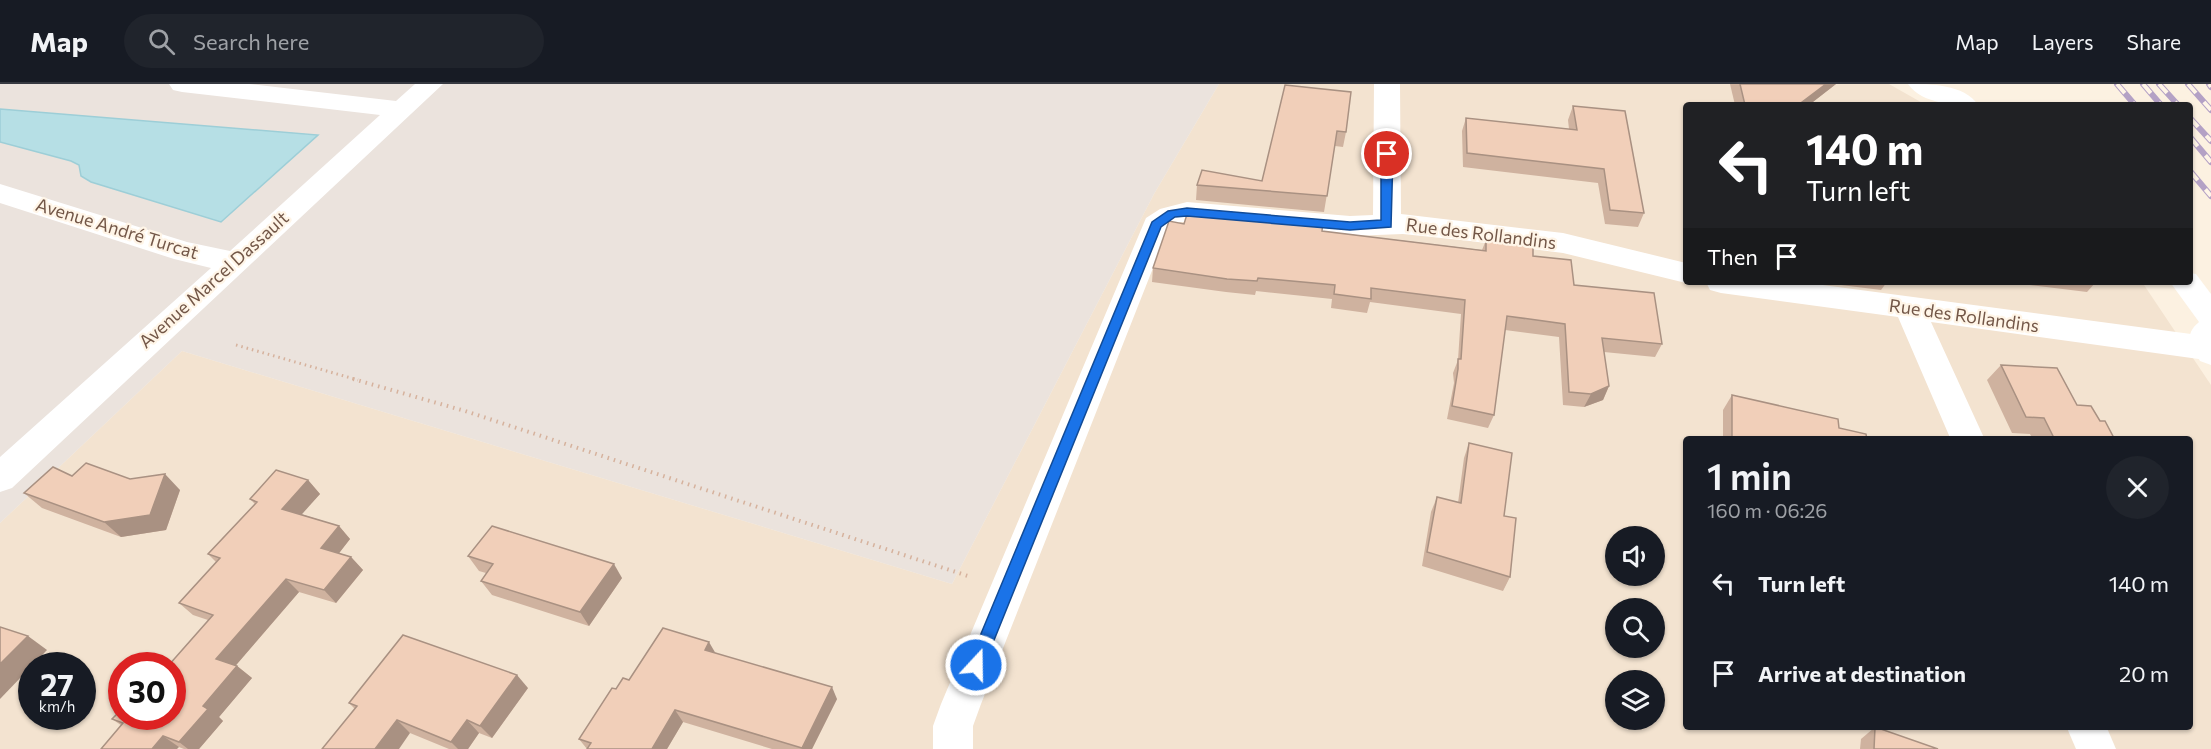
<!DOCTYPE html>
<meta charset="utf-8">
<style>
:root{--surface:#171b24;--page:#20242c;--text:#f1f3f6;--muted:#9ea1a6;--line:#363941}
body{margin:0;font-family:Commissioner,sans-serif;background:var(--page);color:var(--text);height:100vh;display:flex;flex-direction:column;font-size:22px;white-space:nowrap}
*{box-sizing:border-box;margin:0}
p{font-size:20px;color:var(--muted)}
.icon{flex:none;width:33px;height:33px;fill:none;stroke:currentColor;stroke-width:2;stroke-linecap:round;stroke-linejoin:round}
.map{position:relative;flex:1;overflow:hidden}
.details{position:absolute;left:1683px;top:352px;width:510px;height:294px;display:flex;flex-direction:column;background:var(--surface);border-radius:6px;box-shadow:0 2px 4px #0004}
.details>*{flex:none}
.top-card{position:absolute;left:1683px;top:18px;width:510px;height:183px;border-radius:6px;box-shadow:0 2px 4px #0004;background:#202124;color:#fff;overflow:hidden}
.controls{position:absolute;left:1605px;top:442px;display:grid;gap:12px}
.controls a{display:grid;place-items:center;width:60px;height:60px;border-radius:50%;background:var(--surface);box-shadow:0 2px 4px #0004;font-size:30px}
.speed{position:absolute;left:18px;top:568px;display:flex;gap:12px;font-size:30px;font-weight:700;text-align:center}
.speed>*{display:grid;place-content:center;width:78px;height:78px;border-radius:50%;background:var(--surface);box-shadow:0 2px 4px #0004;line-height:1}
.speed small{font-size:15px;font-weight:400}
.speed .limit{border:9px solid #d22;background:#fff;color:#111}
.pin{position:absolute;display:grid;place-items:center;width:51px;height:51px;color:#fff;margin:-26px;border:3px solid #fff;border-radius:50%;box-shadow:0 2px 6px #0007}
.me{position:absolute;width:66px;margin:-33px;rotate:21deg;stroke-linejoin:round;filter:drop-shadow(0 0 4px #0008)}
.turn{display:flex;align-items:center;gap:21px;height:126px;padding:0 24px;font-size:27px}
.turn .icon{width:78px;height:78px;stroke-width:2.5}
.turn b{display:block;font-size:42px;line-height:51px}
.then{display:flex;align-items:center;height:57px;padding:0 24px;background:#0003;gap:12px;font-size:22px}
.round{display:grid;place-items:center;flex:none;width:63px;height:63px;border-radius:32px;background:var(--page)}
.overview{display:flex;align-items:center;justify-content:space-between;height:102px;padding:0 24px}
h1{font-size:36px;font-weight:600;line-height:45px}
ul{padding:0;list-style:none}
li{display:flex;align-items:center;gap:18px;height:90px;padding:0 24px}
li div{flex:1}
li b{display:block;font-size:22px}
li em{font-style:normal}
header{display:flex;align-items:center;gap:36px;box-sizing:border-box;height:84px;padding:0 30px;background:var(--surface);border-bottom:2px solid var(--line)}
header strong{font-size:28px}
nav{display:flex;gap:33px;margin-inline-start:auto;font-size:21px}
.search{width:420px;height:54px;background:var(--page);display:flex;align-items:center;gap:15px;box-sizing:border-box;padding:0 21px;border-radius:33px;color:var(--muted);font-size:22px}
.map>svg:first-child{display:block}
</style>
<header>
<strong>Map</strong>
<div class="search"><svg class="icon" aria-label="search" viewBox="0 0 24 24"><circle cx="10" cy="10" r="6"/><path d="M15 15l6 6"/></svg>Search here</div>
<nav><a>Map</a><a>Layers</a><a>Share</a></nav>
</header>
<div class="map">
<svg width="2211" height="665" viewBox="0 0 2211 665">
<rect width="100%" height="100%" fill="#fcf1e1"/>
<path fill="#f3e3d0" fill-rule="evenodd" d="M1219 0H1889L1926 21H1686V198H2142L2211 301V665H0V439L182 267 952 500 1154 110ZM1686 356H2190V644H1686ZM1616 453H1654V492H1616ZM1616 525H1654V564H1616ZM32 582H82V633H32ZM122 582H172V633H122ZM1616 597H1654V636H1616Z"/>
<path fill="#ebe3dd" d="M0 0H1219L1154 110 952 500 182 267 0 439Z"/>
<path fill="#b6dfe5" stroke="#9dced7" stroke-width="1.5" d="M0 25 318 51 221 138 91 98 81 92 79 81 71 77 0 58Z"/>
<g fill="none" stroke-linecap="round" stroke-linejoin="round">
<path stroke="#d6b29d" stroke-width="3" stroke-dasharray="1.5 4" stroke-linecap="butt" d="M236 261 358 296"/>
<path stroke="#d6b29d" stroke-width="4" stroke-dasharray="1.5 5" stroke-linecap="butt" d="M353 295 465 327 971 493"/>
<g fill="#fff" fill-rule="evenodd">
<path d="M169 0H249L396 17 415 0H443L12 404 0 408V373L211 184 174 175 0 119V100L187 158 230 167 380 31 182 8 173 6Z"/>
<path d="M1374 0H1400L1401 130 1563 149 1686 179V198H1691L1686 199 1563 169 1470 157 1403 150 1350 152 1187 138H1180L1168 146 981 620 973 642V665H933V642L941 620 1146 134 1160 125 1187 118 1350 132 1373 131Z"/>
<path d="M1706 198H1800L2206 252 2211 254V274L2206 276 1931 238 1985 356H1951L1898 233 1721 209 1710 206Z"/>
<path d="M2067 644H2107L2116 665H2076Z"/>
</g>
<g fill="#fff" fill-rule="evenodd">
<path d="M1908 0C1930 0 1964 0 1978 21 1956 21 1923 21 1908 0Z"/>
<path d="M2190 189 2196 190 2211 210V281L2200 277C2191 262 2183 251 2199 238L2170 198H2190Z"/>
</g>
<defs>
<g id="rail">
<path d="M2117 0 2135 21"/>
<path d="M2143 0 2161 21"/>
<path d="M2159 0 2178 21"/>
<path d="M2188 0 2211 26"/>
<path d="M2209 0 2211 3"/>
<path d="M2190 34 2211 57"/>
<path d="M2190 53 2211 78"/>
<path d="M2190 87 2211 112"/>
</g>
</defs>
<use href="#rail" stroke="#b4a1c5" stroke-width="6"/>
<use href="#rail" stroke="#fff5e7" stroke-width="4" stroke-dasharray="12" stroke-linecap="butt"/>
</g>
<g fill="#cfb29f">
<path d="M1730 0H1836L1809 21H1735Z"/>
<path d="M1285 1 1346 48 1343 63 1335 62 1324 128 1196 116 1197 101 1262 97Z"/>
<path d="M1573 22 1644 129 1638 143 1605 140 1598 99 1463 83 1462 47 1466 34 1569 45 1568 36Z"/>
<path d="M1184 140 1322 147 1482 166 1486 156 1533 172 1662 260 1655 273 1604 268 1609 302 1603 316 1584 323 1563 321 1559 253 1505 246 1494 331 1488 344 1447 335 1454 299 1453 289 1458 276 1461 230 1370 218 1367 229 1331 224 1332 215 1256 207 1255 211 1226 208 1152 198 1153 184Z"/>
<path d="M1817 198H1887L1881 206Z"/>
<path d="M2004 198H2096L2087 208Z"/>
<path d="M2001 281 2077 321 2100 337 2115 356H2033L2030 350 2012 349 1987 296Z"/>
<path d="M1732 311 1839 344 1867 356H1723V326Z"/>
<path d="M1469 359 1504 432 1510 493 1503 507 1422 482 1431 428 1437 413 1458 419 1464 374Z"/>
<path d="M72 392 130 395 180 406 166 446 121 453 42 424 24 409Z"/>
<path d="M308 396 320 410 301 430 339 442 350 455 339 469 351 473 363 486 336 519 299 508 236 581 252 594 219 633 223 637 199 665H184L121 641 112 635 172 633 208 536 193 531 179 519 216 478 208 470 255 420 250 415Z"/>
<path d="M468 472 622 494 589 542 492 511 481 497 486 489 479 487Z"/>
<path d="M715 569 837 615 812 665H772L683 638 667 665H587L579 655 616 605 629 596Z"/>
<path d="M528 604 492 654 479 649 468 665H449L410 649 355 625 349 619Z"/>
<path d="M1874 644H1878L1938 665H1860L1861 655Z"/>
</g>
<g fill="#a99182">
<path d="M1826 0H1836L1809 21H1798Z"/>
<path d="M1609 302 1603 316 1584 323 1591 310Z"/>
<path d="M165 390 180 406 166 446 121 453 104 438Z"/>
<path d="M308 396 320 410 295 438 282 425Z"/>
<path d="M339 442 350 455 333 477 321 464Z"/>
<path d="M351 473 363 486 336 519 324 506Z"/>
<path d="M614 480 622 494 589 542 580 528Z"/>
<path d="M286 495 299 508 231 587 216 575Z"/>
<path d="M28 552 47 566 0 615V580Z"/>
<path d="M709 558 716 570 705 566Z"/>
<path d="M237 582 252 594 219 633 223 637 199 665H188L179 658 203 622Z"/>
<path d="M517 591 528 604 492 654 480 642Z"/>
<path d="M832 603 837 615 812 665H802Z"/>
<path d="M675 626 683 638 667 665H652Z"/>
<path d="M397 636 410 649 399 665H375Z"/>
<path d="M467 636 479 649 468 665H458L451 658Z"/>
<path d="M163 652 179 663 177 665H152Z"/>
</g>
<g fill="#f1cfb9" stroke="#a99182" stroke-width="1.5">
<path d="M1740 0H1826L1798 21H1745Z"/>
<path d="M1285 1 1351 8 1346 48 1337 47 1327 112 1197 101 1202 86 1262 97Z"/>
<path d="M1573 22 1625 27 1644 129 1610 126 1604 85 1467 69 1466 34 1577 46Z"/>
<path d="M1188 127 1323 138 1322 147 1486 167V156L1533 161V172L1571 176 1574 201 1654 209 1662 260 1602 254 1609 302 1591 310 1569 308 1565 240 1507 232 1494 331 1452 322 1458 285V275H1461L1465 216 1371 204V215L1334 210 1335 201 1258 194 1257 197 1227 195 1153 184 1169 137 1184 140Z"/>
<path d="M2001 281 2057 284 2077 321 2091 322 2100 337H2105L2115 356H2055L2044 334 2026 333Z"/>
<path d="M1732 311 1838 335 1839 344 1866 350 1867 356H1737L1732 354Z"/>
<path d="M1469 359 1512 369 1504 432 1516 434 1510 493 1427 468 1437 413 1461 419Z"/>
<path d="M86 379 130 395 165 390 150 431 104 438 24 409 53 383 72 392Z"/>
<path d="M276 386 308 396 282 425 339 442 321 464 351 473 324 506 286 495 216 575 237 582 203 622 208 625 179 658 163 652 152 665H101L123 639 112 635 122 625V633H172V582H168L213 531 179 519 220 474 208 470 257 418 250 415Z"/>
<path d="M492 442 614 480 580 528 481 497 493 480 468 472Z"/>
<path d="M0 543 28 552 0 580Z"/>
<path d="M663 544 709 558 705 566 832 603 802 664 675 626 652 665H587L591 659 579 655 612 604 616 605 623 594 629 596Z"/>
<path d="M403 551 517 591 480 642 467 636 451 658 397 636 375 665H322L357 622 349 619Z"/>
<path d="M1875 644H1878L1938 665H1874Z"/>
</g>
<path fill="#1a73e8" stroke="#114b97" stroke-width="1.5" d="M1387 66 1393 70 1391 143 1350 146 1187 132 1175 133 1161 143 984 581 981 586 976 588 970 586 968 581 1152 138 1168 127 1187 124 1350 138 1381 136V70Z"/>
<g text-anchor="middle" stroke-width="4.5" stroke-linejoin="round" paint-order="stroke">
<g font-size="18" fill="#735748" stroke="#fff5e7">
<text transform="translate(117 145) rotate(17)" y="6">Avenue André Turcat</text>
<text transform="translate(1481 150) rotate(7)" y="6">Rue des Rollandins</text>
<text transform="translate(214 196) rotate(-42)" y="6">Avenue Marcel Dassault</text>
<text transform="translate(1964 232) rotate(8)" y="6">Rue des Rollandins</text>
</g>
</g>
</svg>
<div class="controls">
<a><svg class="icon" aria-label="sound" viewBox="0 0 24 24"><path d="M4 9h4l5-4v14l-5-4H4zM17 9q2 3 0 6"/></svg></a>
<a><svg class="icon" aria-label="search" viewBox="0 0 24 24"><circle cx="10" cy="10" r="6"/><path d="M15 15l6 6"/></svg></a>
<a><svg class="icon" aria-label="layers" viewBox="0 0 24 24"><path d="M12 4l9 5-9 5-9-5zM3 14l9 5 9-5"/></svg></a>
</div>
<div class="speed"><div>27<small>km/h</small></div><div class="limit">30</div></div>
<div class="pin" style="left:1387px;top:70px;background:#d93025"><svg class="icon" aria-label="arrive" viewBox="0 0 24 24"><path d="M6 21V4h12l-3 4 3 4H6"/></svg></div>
<svg class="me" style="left:976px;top:581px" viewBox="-20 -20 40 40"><circle r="17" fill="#1a73e8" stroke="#fff" stroke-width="3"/><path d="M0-11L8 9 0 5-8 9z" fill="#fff"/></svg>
<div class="top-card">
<div class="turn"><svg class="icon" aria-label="left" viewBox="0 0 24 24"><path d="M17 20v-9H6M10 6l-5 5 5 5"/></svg><div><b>140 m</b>Turn left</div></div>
<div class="then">Then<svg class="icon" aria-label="arrive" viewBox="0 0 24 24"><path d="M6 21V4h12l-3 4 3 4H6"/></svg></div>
</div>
<section class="details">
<div class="overview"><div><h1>1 min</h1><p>160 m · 06:26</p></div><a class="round"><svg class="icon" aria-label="close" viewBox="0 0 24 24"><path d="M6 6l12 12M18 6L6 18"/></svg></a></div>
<ul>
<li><svg class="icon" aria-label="left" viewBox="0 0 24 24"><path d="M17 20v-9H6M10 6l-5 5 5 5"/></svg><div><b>Turn left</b></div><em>140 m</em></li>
<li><svg class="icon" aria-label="arrive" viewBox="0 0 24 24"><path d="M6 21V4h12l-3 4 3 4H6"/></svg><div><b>Arrive at destination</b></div><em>20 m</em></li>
</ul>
</section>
</div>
